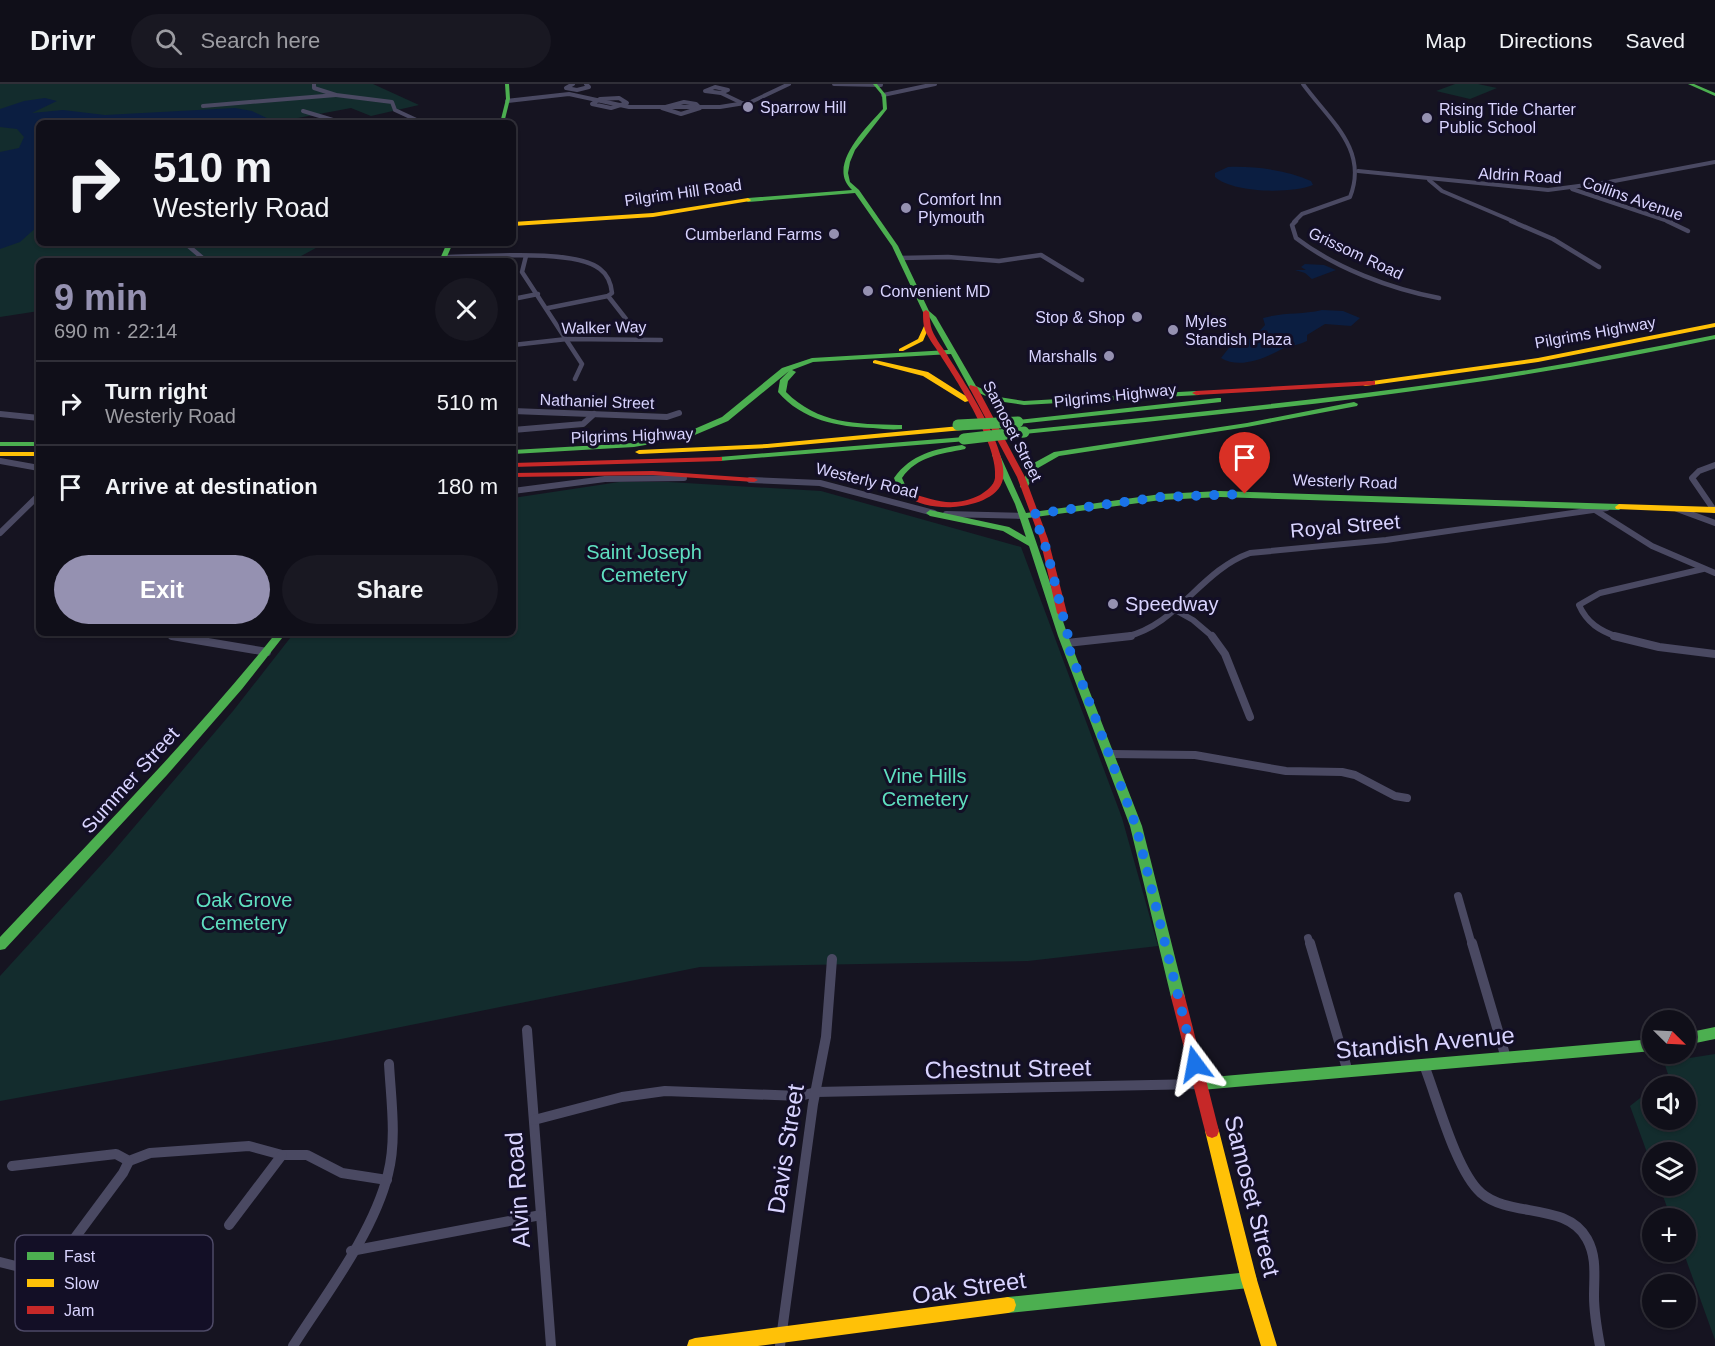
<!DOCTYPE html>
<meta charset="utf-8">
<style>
:root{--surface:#100f19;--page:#191822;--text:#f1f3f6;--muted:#9c9ca2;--line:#302f38;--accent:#9591b1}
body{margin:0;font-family:Helvetica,sans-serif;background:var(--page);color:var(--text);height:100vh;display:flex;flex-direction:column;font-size:22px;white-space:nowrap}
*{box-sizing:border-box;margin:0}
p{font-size:20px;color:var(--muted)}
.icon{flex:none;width:33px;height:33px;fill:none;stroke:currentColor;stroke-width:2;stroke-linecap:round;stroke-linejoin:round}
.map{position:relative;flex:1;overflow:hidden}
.drawer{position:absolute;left:36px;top:174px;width:480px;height:378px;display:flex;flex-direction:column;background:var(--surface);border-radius:9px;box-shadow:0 2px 4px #0004,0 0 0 2px var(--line)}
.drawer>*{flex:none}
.top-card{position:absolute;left:36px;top:36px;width:480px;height:126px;border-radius:9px;box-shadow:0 2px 4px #0004,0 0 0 2px var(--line);background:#100f19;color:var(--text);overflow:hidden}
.needle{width:39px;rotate:114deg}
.buttons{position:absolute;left:1642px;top:926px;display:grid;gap:12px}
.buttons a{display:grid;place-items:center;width:54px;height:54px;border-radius:50%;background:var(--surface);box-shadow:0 2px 4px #0004,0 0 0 2px var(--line);font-size:30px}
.pin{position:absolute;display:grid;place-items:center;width:51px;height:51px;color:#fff;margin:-62px -26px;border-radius:50% 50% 50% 0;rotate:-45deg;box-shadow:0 0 6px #0007}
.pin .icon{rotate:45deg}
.me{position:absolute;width:66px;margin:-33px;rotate:347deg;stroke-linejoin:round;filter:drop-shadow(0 0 4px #0008)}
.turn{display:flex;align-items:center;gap:21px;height:126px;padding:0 18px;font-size:27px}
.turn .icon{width:78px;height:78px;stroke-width:2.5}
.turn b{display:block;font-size:42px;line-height:51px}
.round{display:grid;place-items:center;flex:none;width:63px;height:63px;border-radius:32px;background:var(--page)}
.head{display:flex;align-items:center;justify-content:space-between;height:102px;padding:0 18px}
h1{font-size:36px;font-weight:800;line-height:45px;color:var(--accent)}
.cta{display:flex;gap:12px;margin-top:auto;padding:12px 18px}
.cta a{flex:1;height:69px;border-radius:36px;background:var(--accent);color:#fff;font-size:24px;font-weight:800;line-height:69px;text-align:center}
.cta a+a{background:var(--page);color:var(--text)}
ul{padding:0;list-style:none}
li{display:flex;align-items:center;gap:18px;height:84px;padding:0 18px;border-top:2px solid var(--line)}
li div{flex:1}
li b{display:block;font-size:22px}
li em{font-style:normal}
header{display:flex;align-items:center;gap:36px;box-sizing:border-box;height:84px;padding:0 30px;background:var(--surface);border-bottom:2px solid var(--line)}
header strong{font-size:28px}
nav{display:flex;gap:33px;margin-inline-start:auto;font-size:21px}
.search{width:420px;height:54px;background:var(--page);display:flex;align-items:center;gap:15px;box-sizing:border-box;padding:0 21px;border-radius:33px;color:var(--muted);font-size:22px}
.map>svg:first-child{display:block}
</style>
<header>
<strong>Drivr</strong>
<div class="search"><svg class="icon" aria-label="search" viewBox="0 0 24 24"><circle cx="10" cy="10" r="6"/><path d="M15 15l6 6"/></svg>Search here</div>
<nav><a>Map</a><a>Directions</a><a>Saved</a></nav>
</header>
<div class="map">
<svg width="1715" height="1262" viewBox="0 0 1715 1262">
<rect width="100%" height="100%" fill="#161421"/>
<g fill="#132c2d">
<path d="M0 0H373L419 21 371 32 351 24 271 39H39V159H325L292 177H39V227L0 233Z"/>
<path d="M1455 0H1478L1497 4 1470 15 1436 7Z"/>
<path d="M619 398H669L821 407 1021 463 1122 734 1158 862 1028 877 700 883 341 955 0 1017V892L112 769 233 627 294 549H513V414Z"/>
<path d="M1715 970V1256L1683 1167H1686V1134H1671L1659 1101H1686V1068H1653V1085L1630 1022 1653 1004V1035H1686V1002H1655L1668 990 1664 978Z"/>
</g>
<g fill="#0b1e41">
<path d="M45 14 57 17 32 29 63 26 105 31 235 24 252 27 269 35 265 39H39V141L20 158 0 165V68L19 64 24 53 17 45 0 43V25L24 17Z"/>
<path d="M1228 83C1255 82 1287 86 1311 97L1313 101C1291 110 1233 109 1215 93V89Z"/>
<path d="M1305 180 1324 181 1336 186 1312 195 1305 189 1295 186H1306L1301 183Z"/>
<path d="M1322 226 1343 227 1360 234 1351 242 1325 240 1307 251V257C1298 262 1288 261 1280 266 1263 275 1239 285 1221 274L1232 260C1246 260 1256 251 1265 241L1263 234C1284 228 1301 231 1322 226Z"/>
</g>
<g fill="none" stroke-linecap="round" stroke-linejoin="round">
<g stroke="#4a4962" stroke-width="4">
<path d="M314 0V4L336 11 392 18 395 26 423 39"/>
<path d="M573 0 566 4 577 6 589 3 586 0"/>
<path d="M834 0 881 1"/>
<path d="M715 3 728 6 721 9 705 7Z"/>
<path d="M721 9 744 20"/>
<path d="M883 11 935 0"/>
<path d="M619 14 627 19 611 24 592 20 600 15Z"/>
<path d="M507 17 569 10 629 23H720L751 18 789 0"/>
<path d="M684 18 696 20 700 24 681 30 662 24Z"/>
<path d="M203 22 336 11"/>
<path d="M303 27 343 39"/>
<path d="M1358 87 1548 106 1609 98 1715 78"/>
<path d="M1429 96 1442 107 1515 138"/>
<path d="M1572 105 1671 138"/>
<path d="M1294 138 1302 130 1350 113C1369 65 1329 36 1303 0"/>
</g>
<g stroke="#4a4962" stroke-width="4.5">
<path d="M1296 137 1292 141 1296 154C1335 184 1391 205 1439 214"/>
<path d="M1511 137 1553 155 1599 183"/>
<path d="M1667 137 1688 147"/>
<path d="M185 159 206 177"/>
<path d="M526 172 522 188 582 280 575 295"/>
<path d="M444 173C480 173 574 164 600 185 608 191 611 199 612 209L608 212 548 224"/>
<path d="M901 174 948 173 999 177 1041 171 1082 196"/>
<path d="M608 212 626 235"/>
<path d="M513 215 538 210"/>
<path d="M513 261 567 255 661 256"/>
</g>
<g stroke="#4a4962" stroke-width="6">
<path d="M513 327 667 333 679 329"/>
<path d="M0 330 39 334"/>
<path d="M513 346 583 340 594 330"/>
<path d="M0 377 39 384"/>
<path d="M750 396 820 399 934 429"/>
<path d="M513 407 605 395 684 394"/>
<path d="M1677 425 1715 439"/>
<path d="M1595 426 1652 462 1715 489"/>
<path d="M1714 426 1692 394 1699 387 1715 381"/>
<path d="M946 430 1023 432"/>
<path d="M0 449 39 411"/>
<path d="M1175 526 1193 536 1213 553"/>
<path d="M160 549 179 553"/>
<path d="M1125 553C1178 541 1200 487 1250 469L1386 456 1607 424"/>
<path d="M1618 553C1600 547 1587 539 1579 521L1600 509 1703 485"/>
</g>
<g stroke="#4a4962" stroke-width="8">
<path d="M172 552 267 568"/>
<path d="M1212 552 1225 570 1250 633"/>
<path d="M1614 552 1659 563 1715 570"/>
<path d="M1067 559 1131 552"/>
<path d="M1110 670 1195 671 1286 687 1342 688 1355 691 1395 712 1407 714"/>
<path d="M1458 812 1472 861"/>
<path d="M1308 854 1310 861"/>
</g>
<g stroke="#4a4962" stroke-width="10">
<path d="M1310 859 1348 988"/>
<path d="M1472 859 1506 974"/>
<path d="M527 946 551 1262"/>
<path d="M1424 981C1437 1014 1456 1087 1481 1109 1510 1134 1567 1118 1587 1155 1597 1173 1594 1192 1594 1212 1594 1229 1597 1246 1600 1262"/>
<path d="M534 1036 622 1013 665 1007 800 1012 816 1008 1201 1000"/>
<path d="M12 1082 116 1070 129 1077 150 1069 249 1062 282 1071H307L342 1089 387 1096"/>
<path d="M229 1141 282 1071"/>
<path d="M351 1167 541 1131"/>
<path d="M0 1178 48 1190 123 1089 129 1077"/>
<path d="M293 1262C326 1210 373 1150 388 1090 397 1055 391 1016 389 980"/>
<path d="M780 1262 813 1020 826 953 832 875"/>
</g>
<g fill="#4caf50" fill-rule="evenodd">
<path d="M505 0H509L510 15 504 39H500L506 15Z"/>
<path d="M873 0H877L886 11 887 25 855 66 850 78 848 89 850 98 859 106 898 162 929 227 936 233 976 302 999 313 1024 317 1196 307 1200 309 1199 311 1024 321 997 317 970 305 951 270 813 278 792 286 796 288 788 297 786 308C818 340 856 340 899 341H902V345C892 346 883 345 873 344 838 343 802 336 778 308L780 296 789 287 728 337 690 353 634 363 513 370V366L634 359 685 349 722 333 782 284 812 274 948 266 930 234 923 228 892 162 855 109 748 118 745 116 748 114 852 106C826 82 866 44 883 25L882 11Z"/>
<path d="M1688 0H1694L1715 9V12Z"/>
<path d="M447 159H453L445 177H439Z"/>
<path d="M1715 251V255C1629 273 1543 289 1456 301 1313 322 1168 336 1024 350L1020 348 1024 346C1168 331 1313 317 1456 297 1543 285 1629 268 1715 251Z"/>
<path d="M1218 314H1221V318L1018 340 1014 338 1018 336Z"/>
<path d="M1354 318 1358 320 1357 322 1247 343 1059 372 1038 384 1027 404H1021L1020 402 1032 380 1054 368 1247 339Z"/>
<path d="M964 353H967V357L719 377 715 375 719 373Z"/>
<rect x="0" y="358" width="39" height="4"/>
<path d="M962 361 966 363 965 365C941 370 917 372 902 394L906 403 913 411 912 413H906L898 404 894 394C911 370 935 365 962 361Z"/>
<path d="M993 369H999L1000 371 1026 429 1161 410 1220 407 1619 420 1623 423 1619 426 1220 413 1161 416 1028 434 1068 552 1142 742 1185 913 1183 917 1178 919 1173 917 1171 913 1130 742 1058 552 1029 462 1003 447 930 432 926 429 930 426 1009 443 1026 453 1015 420 992 371Z"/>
<path d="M276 549H286L242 605 167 691 5 865 0 866V853C94 753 190 656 276 549Z"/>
<path d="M1715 943V955L1686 961V949Z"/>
<path d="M1653 955V967L1201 1006 1196 1004 1194 1000 1196 996 1201 994Z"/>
<path d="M1249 1188 1255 1190 1257 1196 1255 1202 1249 1204 1008 1229 1002 1227 1000 1221 1002 1215 1008 1213Z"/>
</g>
<g fill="#ffc107" fill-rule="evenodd">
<path d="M748 114 751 116 750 117 653 133 513 142V138L653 129Z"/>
<path d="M1715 239V243L1538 278 1365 302 1361 300 1365 298 1538 274Z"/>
<path d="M924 242 929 243 923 257 903 267H899V265L918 255Z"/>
<path d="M875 276 928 288 972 316 965 318 923 292 873 279V277Z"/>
<path d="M960 342 964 344 963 346 767 364 639 370 635 368 639 366 767 360Z"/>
<rect x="0" y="368" width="39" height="4"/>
<path d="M1619 420 1715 423V429L1616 425 1615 423Z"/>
<path d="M1212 1040 1217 1042 1219 1047 1257 1196 1277 1262H1261L1241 1196 1205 1047 1207 1042Z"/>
<path d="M1008 1213 1014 1215 1016 1221 1014 1227 1008 1229 758 1262H687L689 1256 695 1254Z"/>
</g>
<g fill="#c62828" fill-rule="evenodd">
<path d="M926 226 929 228C930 234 930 241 932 246 936 256 944 265 949 274 965 299 1009 366 1003 395 999 415 970 422 953 423 938 424 917 421 905 411L909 408C934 417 954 424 980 411 986 407 994 402 995 394 999 363 959 300 942 274 937 265 929 256 925 246 923 241 923 234 923 228Z"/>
<path d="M1372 297H1375V301L1196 311 1192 309 1196 307Z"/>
<path d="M970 301 977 303 1025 393 1048 455 1067 529 1065 531H1059L1057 529 1040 455 1017 393 969 303Z"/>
<path d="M719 373H722V377L513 383V379Z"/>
<path d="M653 387 754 394 758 396 754 398 653 391 513 393V389Z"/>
<path d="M1178 907 1183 909 1185 913 1219 1047 1217 1052 1212 1054 1207 1052 1205 1047 1171 913 1173 909Z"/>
</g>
<g stroke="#4caf50" stroke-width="11">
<path d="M958 341 1018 338"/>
<path d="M964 355 1024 348"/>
</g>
</g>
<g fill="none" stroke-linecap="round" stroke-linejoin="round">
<path stroke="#1a73e8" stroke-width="10" stroke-dasharray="0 18" d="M1195 980 1136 742 1067 559 1068 552 1047 467 1034 430 1161 413 1245 410"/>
</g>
<g fill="#9591b1" stroke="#130f26" stroke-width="2">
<circle cx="748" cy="23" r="6"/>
<circle cx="1427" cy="34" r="6"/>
<circle cx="906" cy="124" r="6"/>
<circle cx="834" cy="150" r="6"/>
<circle cx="868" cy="207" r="6"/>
<circle cx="1137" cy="233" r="6"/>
<circle cx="1173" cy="246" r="6"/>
<circle cx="1109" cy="272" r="6"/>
<circle cx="1113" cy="520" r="6"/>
</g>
<g text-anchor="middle" stroke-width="6" stroke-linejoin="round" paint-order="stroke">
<g font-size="16" fill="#d9d4ff" stroke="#130f26" text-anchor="start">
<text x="760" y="29">Sparrow Hill</text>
<text x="1439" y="31">Rising Tide Charter<tspan x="1439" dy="18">Public School</tspan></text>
<text x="918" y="121">Comfort Inn<tspan x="918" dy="18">Plymouth</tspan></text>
<text x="822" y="156" text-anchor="end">Cumberland Farms</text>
<text x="880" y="213">Convenient MD</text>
<text x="1125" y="239" text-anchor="end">Stop &amp; Shop</text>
<text x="1185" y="243">Myles<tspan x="1185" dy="18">Standish Plaza</tspan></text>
<text x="1097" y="278" text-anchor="end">Marshalls</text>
</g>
<g font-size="16" fill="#d9d4ff" stroke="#130f26">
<text transform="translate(1520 91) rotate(3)" y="6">Aldrin Road</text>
<text transform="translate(683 108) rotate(-8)" y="6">Pilgrim Hill Road</text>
<text transform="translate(1633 114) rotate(19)" y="6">Collins Avenue</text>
<text transform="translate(1356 169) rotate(25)" y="6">Grissom Road</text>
<text transform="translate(604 243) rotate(-1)" y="6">Walker Way</text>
<text transform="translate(1595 248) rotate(-10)" y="6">Pilgrims Highway</text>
<text transform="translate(1115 311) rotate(-6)" y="6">Pilgrims Highway</text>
<text transform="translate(597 317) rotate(2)" y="6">Nathaniel Street</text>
<text transform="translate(1013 347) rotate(63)" y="6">Samoset Street</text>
<text transform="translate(632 351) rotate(-2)" y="6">Pilgrims Highway</text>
<text transform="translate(867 396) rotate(14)" y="6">Westerly Road</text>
<text transform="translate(1345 397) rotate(2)" y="6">Westerly Road</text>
</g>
<g font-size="20" fill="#d9d4ff" stroke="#130f26">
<text transform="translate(1345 442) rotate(-5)" y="7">Royal Street</text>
<text transform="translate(130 696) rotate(-48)" y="7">Summer Street</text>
</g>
<g font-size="20" fill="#5fe0c0" stroke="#130f26">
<text x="644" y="475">Saint Joseph<tspan x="644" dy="23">Cemetery</tspan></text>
<text x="925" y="699">Vine Hills<tspan x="925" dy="23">Cemetery</tspan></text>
<text x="244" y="823">Oak Grove<tspan x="244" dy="23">Cemetery</tspan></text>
</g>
<g font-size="20" fill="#d9d4ff" stroke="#130f26" text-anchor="start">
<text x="1125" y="527">Speedway</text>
</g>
<g font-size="24" fill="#d9d4ff" stroke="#130f26">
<text transform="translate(1425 959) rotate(-5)" y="8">Standish Avenue</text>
<text transform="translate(1008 985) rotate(-1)" y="8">Chestnut Street</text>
<text transform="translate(786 1065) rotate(-81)" y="8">Davis Street</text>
<text transform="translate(518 1106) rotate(-94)" y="8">Alvin Road</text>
<text transform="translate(1252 1112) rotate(76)" y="8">Samoset Street</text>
<text transform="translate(969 1204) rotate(-8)" y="8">Oak Street</text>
</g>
</g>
<rect x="15" y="1151" width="198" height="96" rx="9" fill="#130f26" stroke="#4e4a67" stroke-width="1.5"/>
<rect x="27" y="1168" width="27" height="8" fill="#4caf50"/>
<rect x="27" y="1195" width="27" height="8" fill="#ffc107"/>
<rect x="27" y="1222" width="27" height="8" fill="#c62828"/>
<g font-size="16" fill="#d9d4ff">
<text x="64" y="1178">Fast</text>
<text x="64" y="1205">Slow</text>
<text x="64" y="1232">Jam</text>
</g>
</svg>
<div class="buttons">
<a><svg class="needle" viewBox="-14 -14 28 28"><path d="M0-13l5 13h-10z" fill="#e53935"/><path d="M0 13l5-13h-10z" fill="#9c9ca2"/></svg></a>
<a><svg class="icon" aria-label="sound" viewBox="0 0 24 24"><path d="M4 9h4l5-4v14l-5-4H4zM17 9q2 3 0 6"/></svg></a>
<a><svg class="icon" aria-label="layers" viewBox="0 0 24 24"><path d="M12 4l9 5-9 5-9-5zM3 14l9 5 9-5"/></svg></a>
<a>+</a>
<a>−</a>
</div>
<div class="pin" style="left:1245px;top:410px;background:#d93025"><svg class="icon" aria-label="arrive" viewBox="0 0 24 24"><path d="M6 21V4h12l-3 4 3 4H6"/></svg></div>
<svg class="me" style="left:1195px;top:980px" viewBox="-20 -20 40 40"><path d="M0-17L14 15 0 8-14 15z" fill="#1a73e8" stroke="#fff" stroke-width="4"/></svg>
<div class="top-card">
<div class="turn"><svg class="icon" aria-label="right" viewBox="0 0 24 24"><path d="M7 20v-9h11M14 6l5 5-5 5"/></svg><div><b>510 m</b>Westerly Road</div></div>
</div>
<section class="drawer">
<div class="head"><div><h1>9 min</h1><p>690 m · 22:14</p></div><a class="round"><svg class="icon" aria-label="close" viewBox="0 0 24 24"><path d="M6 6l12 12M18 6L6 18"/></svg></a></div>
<ul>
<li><svg class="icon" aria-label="right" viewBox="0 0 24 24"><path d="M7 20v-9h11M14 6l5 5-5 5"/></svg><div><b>Turn right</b><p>Westerly Road</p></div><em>510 m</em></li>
<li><svg class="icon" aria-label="arrive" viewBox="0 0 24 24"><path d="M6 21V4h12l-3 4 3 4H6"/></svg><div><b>Arrive at destination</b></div><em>180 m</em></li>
</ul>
<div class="cta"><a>Exit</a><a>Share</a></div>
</section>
</div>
